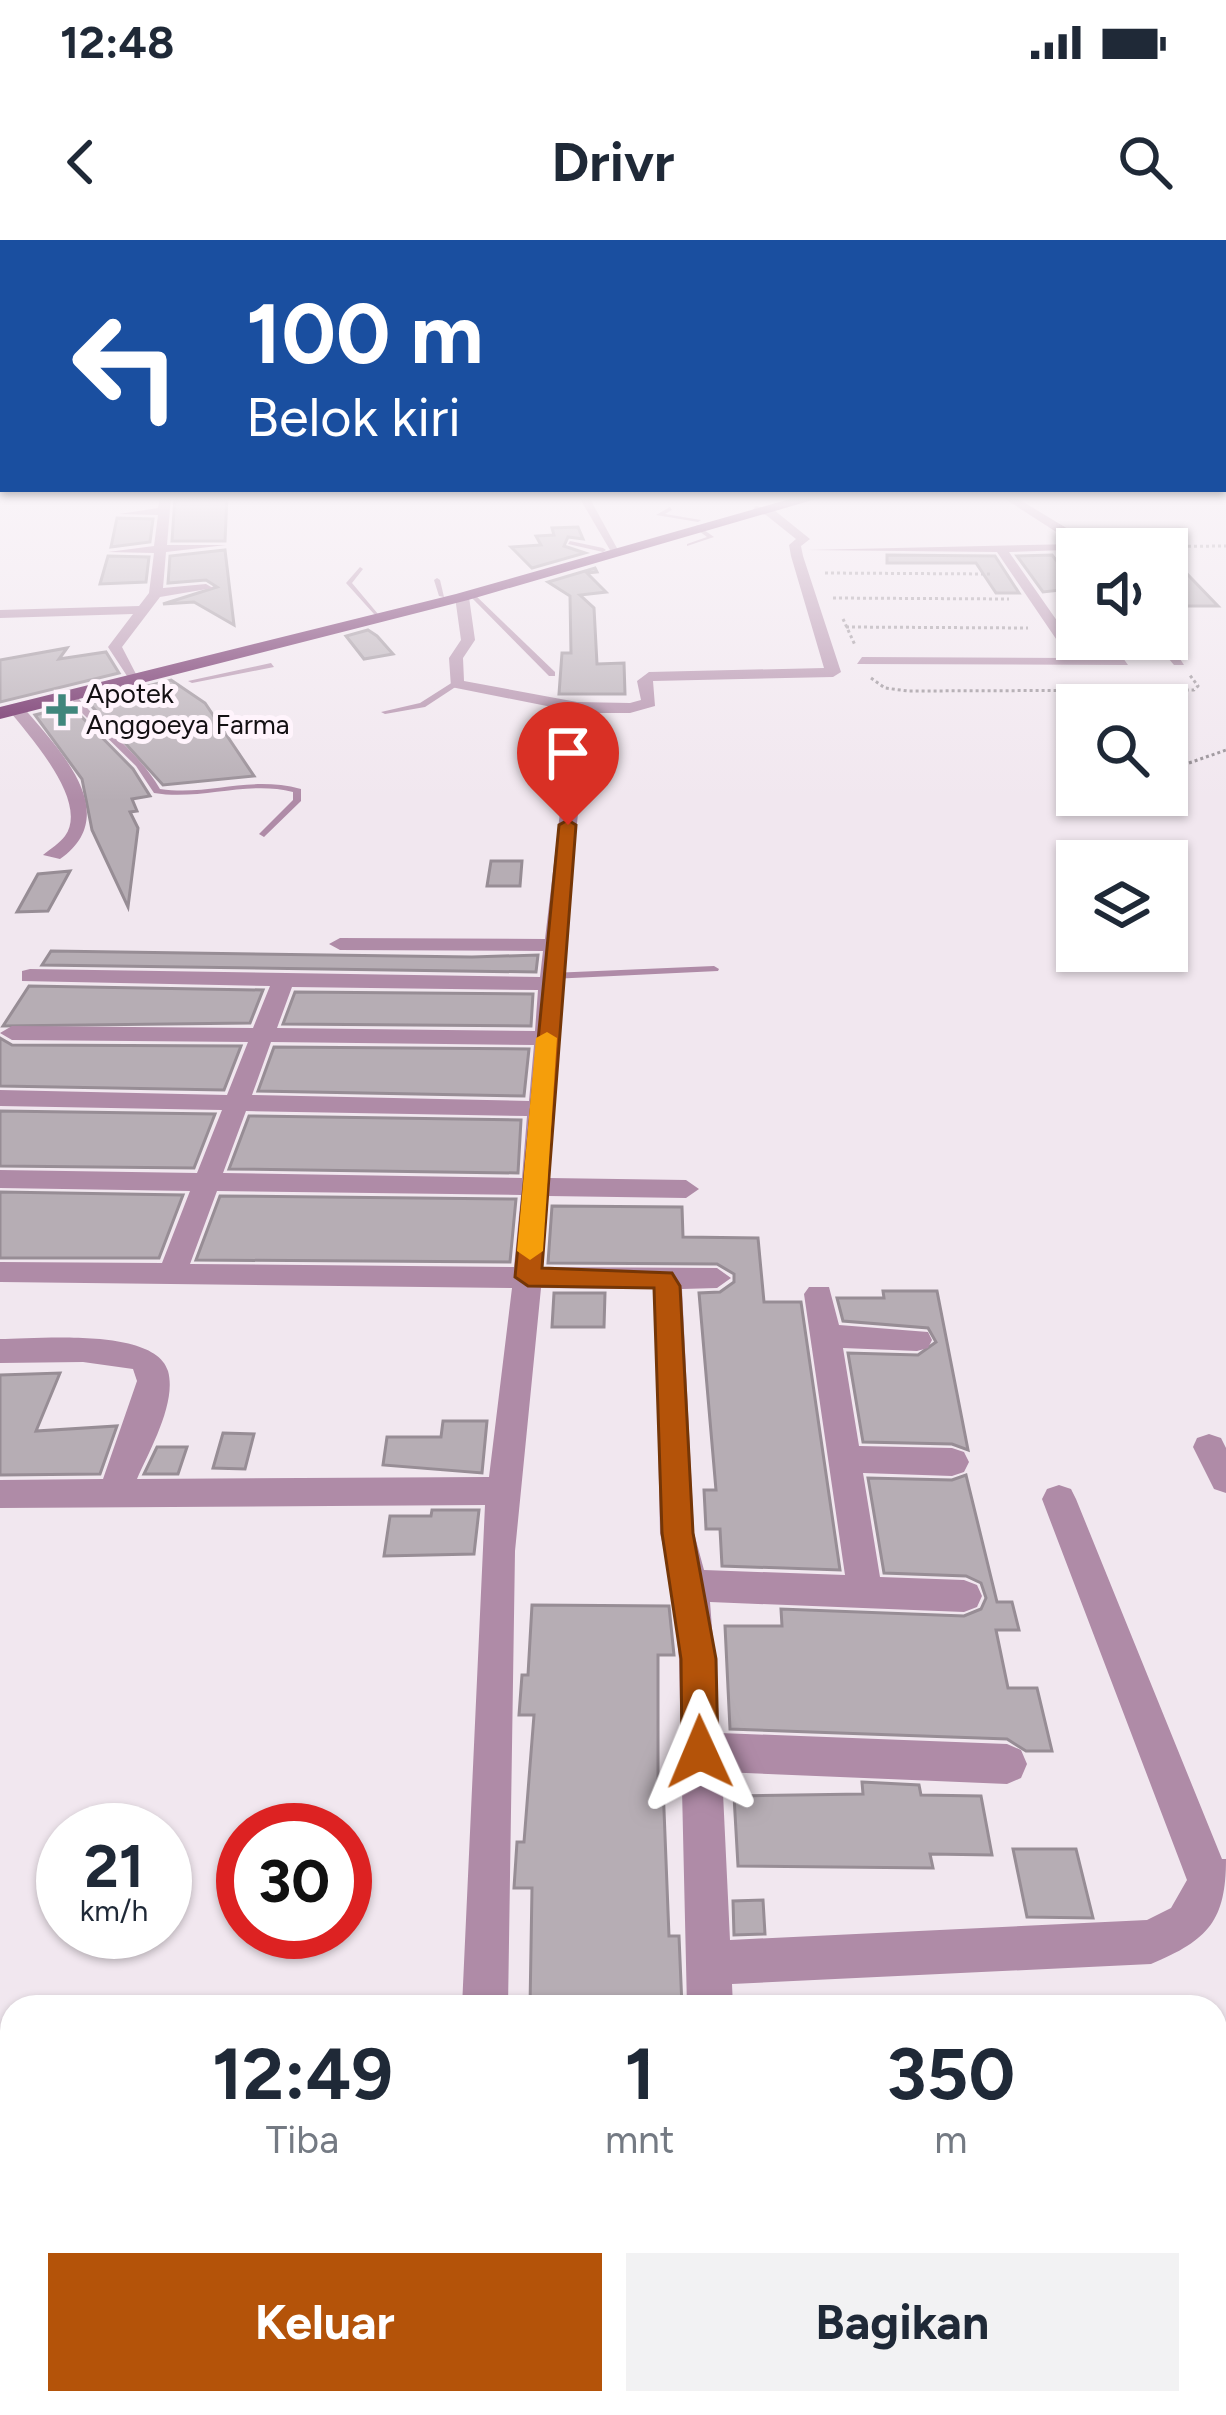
<!DOCTYPE html>
<html lang="id">
<style>
:root{--surface:#fff;--page:#f2f2f3;--text:#1f2937;--muted:#747a83;--accent:#b45309}
body{margin:0;font-family:Figtree,sans-serif;background:var(--page);color:var(--text);height:100vh;display:flex;flex-direction:column;font-size:45px;white-space:nowrap}
*{box-sizing:border-box;margin:0}
p{font-size:39px;color:var(--muted)}
.icon{flex:none;width:66px;height:66px;fill:none;stroke:currentColor;stroke-width:2;stroke-linecap:round;stroke-linejoin:round}
.map{position:relative;flex:1;overflow:hidden}
.details{position:absolute;left:0px;top:1755px;width:1227px;height:420px;display:flex;flex-direction:column;background:var(--surface);border-radius:36px 36px 0 0;box-shadow:0 3px 9px #0004}
.details>*{flex:none}
.hud{position:absolute;left:0px;top:0px;width:1227px;height:252px;box-shadow:0 3px 9px #0004;background:#1a4fa0;color:#fff;overflow:hidden}
.fabs{position:absolute;left:1056px;top:288px;display:grid;gap:24px}
.fabs a{display:grid;place-items:center;width:132px;height:132px;border-radius:0px;background:var(--surface);box-shadow:0 3px 9px #0004;font-size:60px}
.speed{position:absolute;left:36px;top:1563px;display:flex;gap:24px;font-size:60px;font-weight:700;text-align:center}
.speed>*{display:grid;place-content:center;width:156px;height:156px;border-radius:50%;background:var(--surface);box-shadow:0 3px 9px #0004;line-height:1}
.speed small{font-size:30px;font-weight:400}
.speed .limit{border:18px solid #d22;background:#fff;color:#111}
.pin{position:absolute;display:grid;place-items:center;width:102px;height:102px;color:#fff;margin:-123px -51px;border-radius:50% 50% 50% 0;rotate:-45deg;box-shadow:0 0 12px #0007}
.pin .icon{rotate:45deg}
.me{position:absolute;width:132px;margin:-66px;rotate:359deg;stroke-linejoin:round;filter:drop-shadow(0 0 9px #0008)}
.turn{display:flex;align-items:center;gap:42px;height:252px;padding:0 48px;font-size:54px}
.turn .icon{width:156px;height:156px;stroke-width:2.5}
.turn b{display:block;font-size:84px;line-height:102px}
.eta{display:flex;justify-content:space-evenly;align-items:center;height:204px;text-align:center}
.eta b{font-size:72px;font-weight:700;line-height:84px}
.button{display:flex;gap:24px;margin-top:auto;padding:24px 48px}
.button a{flex:1;height:138px;border-radius:0px;background:var(--accent);color:#fff;font-size:48px;font-weight:700;line-height:138px;text-align:center}
.button a+a{background:var(--page);color:var(--text)}
.status{display:flex;justify-content:space-between;align-items:center;height:84px;padding:0 60px;background:var(--surface);direction:ltr}
.status svg{height:33px;fill:currentColor}
header{display:flex;justify-content:space-between;align-items:center;height:156px;padding:0 48px;background:var(--surface);font-size:54px;font-weight:700}
.map>svg:first-child{display:block}
</style>
<div class="status"><b>12:48</b><svg viewBox="0 0 49 12"><path d="M0 12V9h3v3zM5 12V6h3v6zM10 12V3h3v9zM15 12V0h3v12zM26 1h20v11H26zM47 4h2v5h-2z"/></svg></div>
<header><svg class="icon" aria-label="back" viewBox="0 0 24 24"><path d="M15 5l-7 7 7 7"/></svg>Drivr<svg class="icon" aria-label="search" viewBox="0 0 24 24"><circle cx="10" cy="10" r="6"/><path d="M15 15l6 6"/></svg></header>
<div class="map">
<svg width="1226" height="2175" viewBox="0 0 1226 2175">
<rect width="100%" height="100%" fill="#f1e7ef"/>
<g fill="#b6adb4" stroke="#978d95" stroke-width="3">
<path d="M175 257H227L225 301H172Z"/>
<path d="M117 278 153 279 150 302 111 307Z"/>
<path d="M578 287 583 299 568 297 564 306 585 313 532 328 511 307 541 305 536 296 554 295 552 288Z"/>
<path d="M225 310 234 385 194 362 163 364 217 347 206 340 168 343 170 316Z"/>
<path d="M1167 313 1192 339 1218 366H1167Z"/>
<path d="M887 315 995 316 1019 353H996L976 323H887Z"/>
<path d="M1052 315 1071 339H1062L1069 349 1043 352 1017 316Z"/>
<path d="M108 316 149 317 146 342 100 344Z"/>
<path d="M595 328 597 332 587 333 606 352 580 355 594 368 597 424 624 423 625 454H559L562 413H571L570 356 548 342Z"/>
<path d="M368 390 377 396 393 414 364 419 346 396Z"/>
<path d="M67 408 59 419 106 412 119 433 0 462V420Z"/>
<path d="M171 440 205 463 254 536 163 545 87 461Z"/>
<path d="M71 466 133 529 150 556 132 559 137 571 130 572 138 588 128 667 92 590 82 539 35 475Z"/>
<path d="M491 621H522L520 646H487Z"/>
<path d="M70 631 48 671 17 672 38 634Z"/>
<path d="M51 711 472 717 538 715 536 732 42 725Z"/>
<path d="M29 746 263 750 250 783 3 786Z"/>
<path d="M295 752 533 754 531 786 283 784Z"/>
<path d="M0 798 12 805 241 806 224 850 0 846Z"/>
<path d="M274 807 529 809 524 856 258 851Z"/>
<path d="M0 871 215 874 194 928 0 926Z"/>
<path d="M249 876 521 880 518 933 229 929Z"/>
<path d="M0 952 183 955 159 1018H0Z"/>
<path d="M220 956 516 959 510 1022 196 1020Z"/>
<path d="M552 966 682 967 683 997 758 998 764 1062H801L840 1330 722 1326 720 1289H706L704 1250H716L699 1053 720 1052 734 1042V1034L717 1024 548 1023Z"/>
<path d="M883 1051H937L968 1210 952 1204 863 1202 848 1113 918 1115 936 1102 928 1088 843 1081 837 1058H884Z"/>
<path d="M554 1053H605L604 1087H552Z"/>
<path d="M60 1133 36 1191 117 1186 100 1234 0 1235V1135Z"/>
<path d="M443 1181H487L482 1233 383 1225 387 1197H441Z"/>
<path d="M223 1193 254 1194 245 1229 213 1228Z"/>
<path d="M157 1207H187L178 1234H144Z"/>
<path d="M966 1235 997 1362H1012L1019 1390H996L1008 1448H1037L1052 1511H1026L1007 1499 730 1489 725 1386H782L781 1369 964 1376 981 1369 986 1358 981 1343 966 1336 884 1333 868 1238 952 1240Z"/>
<path d="M432 1270H479L474 1314 384 1316 390 1276H431Z"/>
<path d="M532 1365 669 1366 674 1415H658V1545H663L669 1696H679L682 1767H530L532 1648H514L517 1602H524L534 1475H519L522 1435H528Z"/>
<path d="M862 1542 919 1545 921 1555 981 1556 992 1615 930 1614 933 1628 738 1626 734 1556 863 1554Z"/>
<path d="M1013 1609H1076L1093 1678 1027 1677Z"/>
<path d="M763 1660 765 1694 734 1695 733 1661Z"/>
</g>
<g fill="none" stroke-linecap="round" stroke-linejoin="round">
<g stroke="#938c92" stroke-width="3" stroke-dasharray="3 3" stroke-linecap="butt">
<path d="M1110 307 1226 306"/>
<path d="M825 333 992 334"/>
<path d="M833 358 1009 359"/>
<path d="M843 379 855 405"/>
<path d="M846 387 1028 388"/>
<path d="M871 438 885 448 908 451 1194 450 1198 446 1189 434"/>
<path d="M1189 523 1226 510"/>
</g>
<g fill="#af8ba7" fill-rule="evenodd">
<path d="M776 257H784L786 258 783 260Z"/>
<path d="M670 267 672 270 665 274 701 280 698 282 656 275Z"/>
<path d="M697 285 714 297 687 306V304L707 297 695 288Z"/>
<path d="M570 301 603 308 606 310 603 312 568 304Z"/>
<path d="M360 327 363 329 352 343 378 374H374L346 343Z"/>
<path d="M437 338 440 340 444 357 439 356 434 340Z"/>
<path d="M469 353H473L555 432V436H549L469 355Z"/>
<path d="M271 423 274 427 192 443 188 441Z"/>
<path d="M453 442 460 444 425 467 385 474 381 472 420 463Z"/>
<path d="M68 453H74C101 487 138 511 160 549 211 556 248 535 301 549V561L264 597 259 594 293 560V552C247 540 201 561 154 553L136 526 79 470Z"/>
<path d="M714 726 719 729 718 731 551 739 546 736 551 733Z"/>
</g>
<g fill="#af8ba7" fill-rule="evenodd">
<path d="M160 257H171L167 305H226L166 312 163 348 206 344 213 348 160 357 122 407 137 436H127L108 407 133 374 0 378V370L139 366 149 353 154 313 108 312 154 306 158 275 119 274 158 268Z"/>
<path d="M579 257H589L618 310H610Z"/>
<path d="M1002 257H1015L1093 304 1094 309 1009 312 1083 418H1123L1128 425 857 424 862 417 1069 418 997 312 807 310 1075 304Z"/>
<path d="M756 266 774 270 810 299 801 306 803 316 841 432 833 437 653 441 655 466 630 473H588L561 744 549 938 686 940 699 949 686 958 548 956 543 1027 717 1028 731 1038 717 1048 682 1049 694 1293 704 1330 845 1335 804 1054 809 1047H829L839 1085 928 1092 932 1100 928 1108 917 1111 843 1108 859 1206 952 1208 964 1212 969 1222 964 1232 952 1236 863 1233 880 1337 964 1340 977 1345 982 1356 977 1367 964 1372 710 1362 720 1493 1007 1504 1021 1510 1027 1524 1021 1538 1007 1544 722 1532 730 1700 1147 1680 1171 1668 1187 1640 1042 1259 1047 1249 1059 1245 1071 1249 1076 1259 1222 1619H1226C1226 1680 1209 1700 1151 1724L732 1744 733 1767H687L679 1419 672 1345 660 1293 655 1055 653 1049 541 1048 515 1311 508 1767H462L485 1265 0 1268V1240L103 1239 137 1141 133 1129 83 1122 0 1123V1099C36 1099 155 1087 168 1131 177 1163 149 1211 137 1239L489 1237 512 1048 0 1042V1022L162 1023 190 951 0 948V930L197 933 222 870 0 866V850L227 855 248 802 12 800 0 793 12 786 253 788 270 746 22 741V731L30 729 540 737 543 711 340 710 329 704 340 698 545 699 572 471 451 447 449 418 461 400 455 357 462 353 469 357 475 400 463 418 464 441 577 462 630 463 641 460 637 441 649 432 824 428 791 316 789 305 796 299 766 275 752 271ZM292 747 538 750 535 791 277 788ZM271 802 534 805 529 861 252 855ZM246 871 527 876 522 938 223 933ZM217 951 521 955 514 1027 190 1024Z"/>
<path d="M1152 399H1167L1184 425H1174Z"/>
<path d="M10 466H22C58 508 124 574 60 619L43 615C50 609 60 603 65 596 90 561 28 495 8 469Z"/>
<path d="M1209 1194 1221 1198 1226 1208V1253L1214 1249 1193 1207 1197 1198Z"/>
<path d="M1226 2011V2063L1215 2066V2014Z"/>
<path d="M433 2163H551L546 2175H428Z"/>
<path d="M698 2163H752L753 2175H699Z"/>
<path d="M988 2163H1042L1044 2175H990Z"/>
</g>
<path fill="#621a59" fill-rule="evenodd" d="M797 257H823L468 360 0 479V467L456 354Z"/>
</g>
<linearGradient id="sky" x2="0" y2="1"><stop stop-color="#9798d1"/><stop offset="0.46" stop-color="#f9f4f8"/><stop offset="1" stop-color="#f9f4f8" stop-opacity="0"/></linearGradient>
<rect width="1226" height="561" fill="url(#sky)"/>
<path fill="#b45309" stroke="#753606" stroke-width="3" d="M568 580 576 585 542 1028 672 1033 680 1046 693 1293 716 1419 718 1512 713 1525 700 1530 687 1525 682 1512 681 1419 662 1293 654 1048 528 1046 515 1037 559 585Z"/>
<path fill="#f59e0b" d="M547 792 557 798 543 1011 530 1020 517 1011 536 798Z"/>
<path fill="#40867c" stroke="#fff4fc" stroke-width="4.5" d="M56 452h12v12h12v12h-12v12h-12v-12h-12v-12h12z"/>
<g text-anchor="middle" stroke-width="10" stroke-linejoin="round" paint-order="stroke">
<g font-size="27" fill="#131013" stroke="#fff4fc" text-anchor="start">
<text x="86" y="463">Apotek<tspan x="86" dy="31">Anggoeya Farma</tspan></text>
</g>
</g>
</svg>
<div class="fabs">
<a><svg class="icon" aria-label="sound" viewBox="0 0 24 24"><path d="M4 9h4l5-4v14l-5-4H4zM17 9q2 3 0 6"/></svg></a>
<a><svg class="icon" aria-label="search" viewBox="0 0 24 24"><circle cx="10" cy="10" r="6"/><path d="M15 15l6 6"/></svg></a>
<a><svg class="icon" aria-label="layers" viewBox="0 0 24 24"><path d="M12 4l9 5-9 5-9-5zM3 14l9 5 9-5"/></svg></a>
</div>
<div class="speed"><div>21<small>km/h</small></div><div class="limit">30</div></div>
<div class="pin" style="left:568px;top:585px;background:#d93025"><svg class="icon" aria-label="arrive" viewBox="0 0 24 24"><path d="M6 21V4h12l-3 4 3 4H6"/></svg></div>
<svg class="me" style="left:700px;top:1512px" viewBox="-20 -20 40 40"><path d="M0-17L14 15 0 8-14 15z" fill="#b45309" stroke="#fff" stroke-width="4"/></svg>
<div class="hud">
<div class="turn"><svg class="icon" aria-label="left" viewBox="0 0 24 24"><path d="M17 20v-9H6M10 6l-5 5 5 5"/></svg><div><b>100 m</b>Belok kiri</div></div>
</div>
<section class="details">
<div class="eta">
<div><b>12:49</b><p>Tiba</p></div>
<div><b>1</b><p>mnt</p></div>
<div><b>350</b><p>m</p></div>
</div>
<div class="button"><a>Keluar</a><a>Bagikan</a></div>
</section>
</div>
